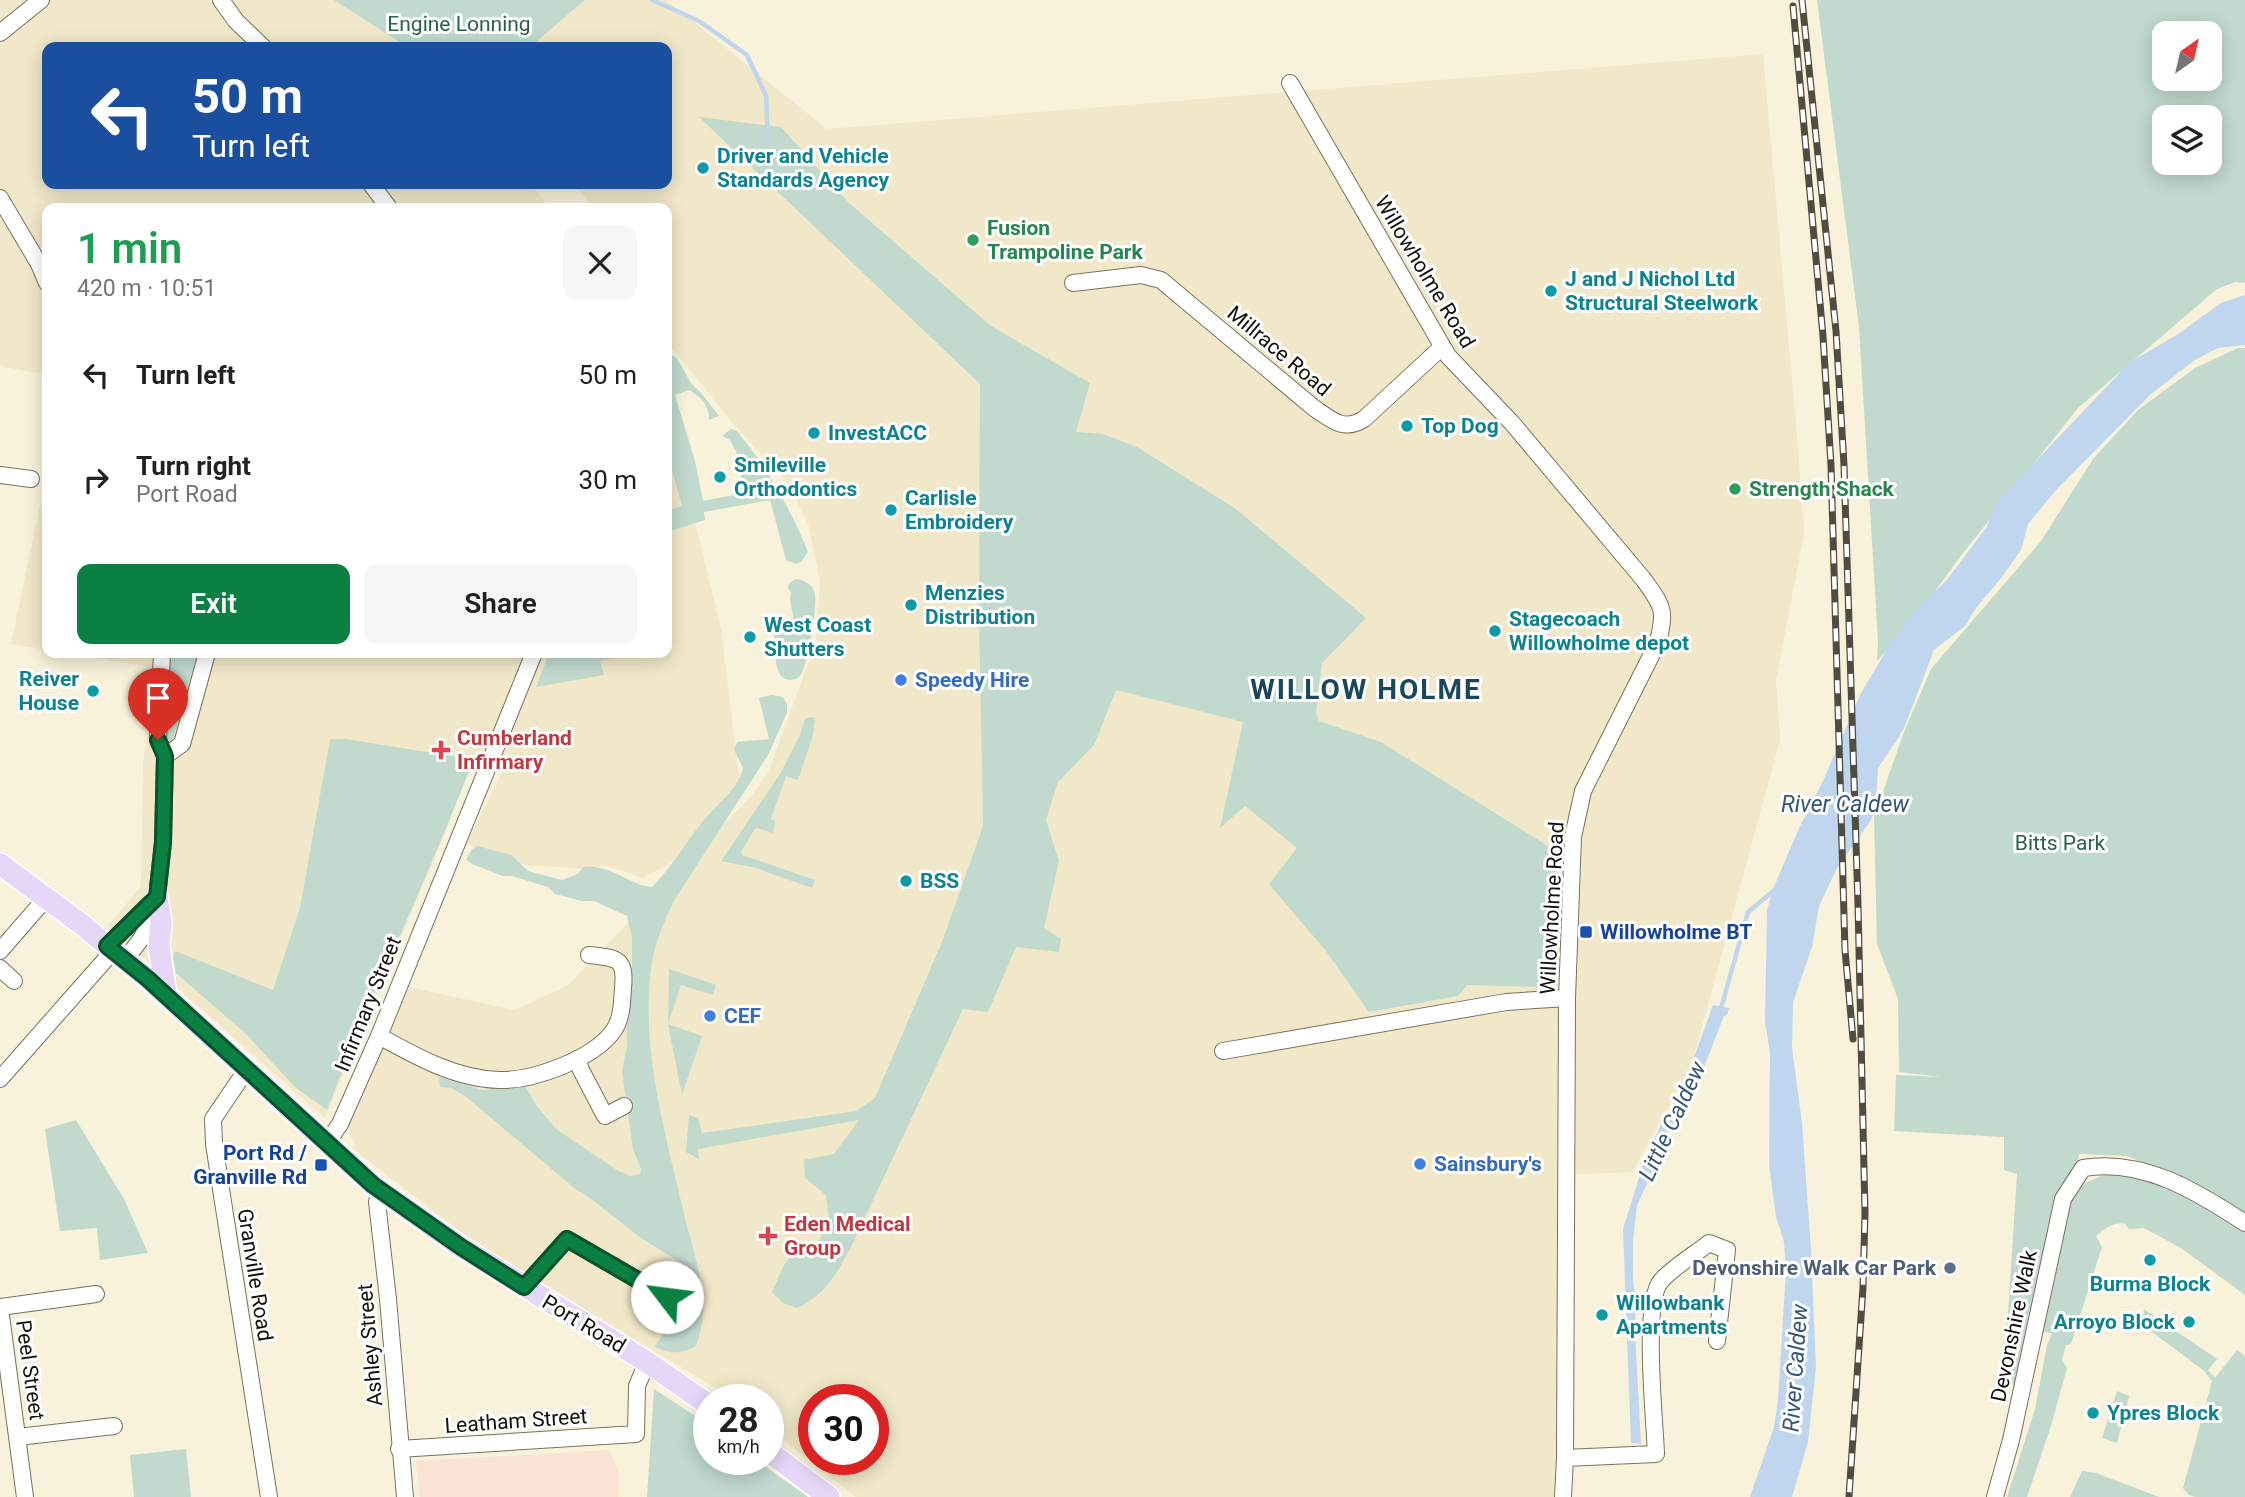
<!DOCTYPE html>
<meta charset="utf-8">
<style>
:root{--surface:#fff;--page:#f6f6f6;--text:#202124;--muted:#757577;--accent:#0b8043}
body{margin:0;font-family:Roboto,sans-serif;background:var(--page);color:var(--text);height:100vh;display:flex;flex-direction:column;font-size:26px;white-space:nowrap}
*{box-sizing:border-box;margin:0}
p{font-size:23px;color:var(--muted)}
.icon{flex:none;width:38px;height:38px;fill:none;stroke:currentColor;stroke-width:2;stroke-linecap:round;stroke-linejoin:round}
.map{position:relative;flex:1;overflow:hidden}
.drawer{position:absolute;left:42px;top:203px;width:630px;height:455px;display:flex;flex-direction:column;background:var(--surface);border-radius:14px;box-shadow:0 4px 18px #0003}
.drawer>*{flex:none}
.banner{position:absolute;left:42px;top:42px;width:630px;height:147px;border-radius:14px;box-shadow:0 4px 18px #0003;background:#1a4fa0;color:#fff;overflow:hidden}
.needle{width:46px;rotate:34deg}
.fabs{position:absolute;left:2152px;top:21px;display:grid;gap:14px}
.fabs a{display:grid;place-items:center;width:70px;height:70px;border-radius:14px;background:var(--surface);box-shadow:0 4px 18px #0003;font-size:35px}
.speed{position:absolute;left:693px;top:1384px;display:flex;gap:14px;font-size:35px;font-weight:700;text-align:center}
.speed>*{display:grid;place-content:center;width:91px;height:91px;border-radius:50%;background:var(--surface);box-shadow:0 4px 18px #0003;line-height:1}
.speed small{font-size:18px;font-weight:400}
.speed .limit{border:10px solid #d22;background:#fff;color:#111}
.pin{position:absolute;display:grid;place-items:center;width:60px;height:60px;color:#fff;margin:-72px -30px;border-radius:50% 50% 50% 0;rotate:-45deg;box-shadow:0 0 7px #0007}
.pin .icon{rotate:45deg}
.me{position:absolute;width:77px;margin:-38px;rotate:300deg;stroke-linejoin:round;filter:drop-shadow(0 0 5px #0008)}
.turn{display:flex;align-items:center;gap:24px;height:147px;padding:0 35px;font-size:32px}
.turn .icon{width:91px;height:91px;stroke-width:2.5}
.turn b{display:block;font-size:49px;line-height:60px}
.round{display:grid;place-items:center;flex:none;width:74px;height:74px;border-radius:14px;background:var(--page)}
.overview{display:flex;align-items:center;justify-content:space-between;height:119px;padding:0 35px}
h1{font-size:42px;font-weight:600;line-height:52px;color:#1e9e55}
.action{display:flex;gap:14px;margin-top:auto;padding:14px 35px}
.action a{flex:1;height:80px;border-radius:14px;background:var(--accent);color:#fff;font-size:28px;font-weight:600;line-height:80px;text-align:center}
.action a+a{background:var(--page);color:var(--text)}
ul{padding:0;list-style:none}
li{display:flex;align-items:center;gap:21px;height:105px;padding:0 35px}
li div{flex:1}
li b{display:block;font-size:26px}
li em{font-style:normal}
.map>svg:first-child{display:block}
</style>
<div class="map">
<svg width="2245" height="1497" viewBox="0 0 2245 1497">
<rect width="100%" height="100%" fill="#f8f2da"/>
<g fill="#f1e8c9" fill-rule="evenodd">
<path d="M0 0H334L407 47H47V184H532L549 208H47V375L0 366Z"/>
<path d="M585 0H666L827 129 1763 54 1798 448 1804 534 1776 680 1780 740 1691 1067 1632 1172 1557 1175 1559 1259 1557 1497H856L768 1428V1400H732L718 1389 486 1252 356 1151 347 1125 409 987 515 1010 568 985 753 794 768 773 816 642 820 581 808 523 785 480 731 421 667 342V208H592L587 200 573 184H667V47H530ZM814 1400H873V1460H814Z"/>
<path d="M667 408 721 629 740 784 683 856 643 878 608 866 582 869 493 862 467 843 505 766H471L438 850 325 1118 108 926 141 886 143 764 150 714 152 667 64 653H667Z"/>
<path d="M40 505 47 506V650L11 644Z"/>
</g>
<path fill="#f8e3d5" d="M609 1450 619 1472 618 1497H420L416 1461Z"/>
<g fill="#c1dacd" fill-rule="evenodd">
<path d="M334 0H585L530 47H407Z"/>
<path d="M1817 0H2245V283L2235 282 2217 289 2078 408 1960 557 1906 631 1877 661 1878 641 1859 327ZM2165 33H2210V79H2165ZM2165 117H2210V163H2165Z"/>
<path d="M699 117 781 127 848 202 991 326 1090 383 1076 432 1103 434 1137 447 1236 509 1366 618 1322 663 1316 713 1319 721 1381 742 1556 851 1553 975 1539 987 1467 985 1458 996 1369 1012 1326 951 1269 884 1297 848 1245 806 1220 828 1243 722 1116 690 1094 745 1058 782 1046 820 1059 861 1044 928 1061 939 1059 952 1016 947 988 1012 963 1009 850 1249C835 1276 826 1294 797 1308L783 1303 772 1292 784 1265 795 1250 818 1242 829 1221 826 1195 805 1178 804 1160 834 1154 859 1120 698 1149 699 1159 686 1152 689 1115 698 1118 702 1133 856 1111 875 1098 942 942 983 826 979 616 980 384Z"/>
<path d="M2238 348H2245V1218L2170 1174 2127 1156 2079 1154 2076 1172 2081 1186 2085 1183 2106 1174 2148 1177 2245 1229V1295L2181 1248 2144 1228 2129 1229 2125 1224C2112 1222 2106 1228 2096 1236L2102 1247 2071 1344 2066 1345 2062 1360 2067 1368 2051 1426 2027 1497H2007L2035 1409 2047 1345 2052 1333 2044 1332 2035 1323 2014 1390 2003 1346 2008 1314 2017 1174 2004 1170V1137L1894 1131 1896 1075 1941 1077 1899 1072 1898 999 1877 944 1874 817 1904 732 1931 669 2041 541 2093 459 2138 410 2195 368Z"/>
<path d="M667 353 677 358 691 383 701 393 719 416 709 420C710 406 700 396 689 390L675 395 695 461 703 501 744 493 737 453 730 440 722 436 731 429 737 431C767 468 790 507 808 552L801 562 796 564 786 560 770 500 704 512 705 520 667 532V511L682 506 667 453Z"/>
<path d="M795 579C804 580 813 584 815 594 817 608 808 666 800 676 797 679 794 680 790 680 775 679 776 659 775 648L778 647 771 626 794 622 790 599 791 593 788 588 789 584Z"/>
<path d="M169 653H198L173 739 172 742 166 741V737Z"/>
<path d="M552 653H637L600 661 604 675 536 687 547 659Z"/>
<path d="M772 695 783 697 787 704V713L768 755 675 899C664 921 654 945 651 969 640 1050 668 1144 686 1222 696 1261 713 1309 695 1347 678 1354 671 1354 655 1347L666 1329 657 1321 683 1281 678 1275 683 1264 641 1238 582 1192H579L465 1096 451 1088 440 1087 439 1077 482 1090 496 1089 523 1082 536 1105 556 1129 617 1170 630 1176 640 1174 641 1169 633 1149 622 1071 627 1046 626 989 632 968V938L627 916 594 901H582L555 894 548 887 512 876H503L472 864 466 860 472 849 478 846 511 855 528 871 562 880 578 874 583 867C611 864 627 884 652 887 671 868 684 845 700 825 715 805 737 792 743 768L734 750 737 742 769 739 759 698Z"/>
<path d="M810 717 815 718 813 735 798 780 786 776 771 819 775 821 773 833 756 828 754 830 741 852 742 855 815 880 812 888 756 868 721 861 780 774 799 737 805 719Z"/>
<path d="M330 739H346L458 757 471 766C426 882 372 994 327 1110L296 1088 245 1033 176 973 173 958 175 951 273 990 300 908Z"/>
<path d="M669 969 716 985 713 995 681 985 668 1024 702 1036 682 1095 668 1024Z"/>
<path d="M76 1120 124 1199 148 1253 100 1260 97 1228 60 1231 45 1129Z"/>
<path d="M2144 1309 2217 1359 2208 1370 2215 1378 2237 1350 2245 1356V1497H2195L2189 1495 2183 1488 2212 1381 2203 1370 2143 1325Z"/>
<path d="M654 1389 709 1425V1460H756L808 1497H647Z"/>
<path d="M2117 1391 2129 1396 2117 1443 2102 1438Z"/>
<path d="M186 1449 191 1497H134L130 1455Z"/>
<path d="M2082 1471 2096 1473 2159 1497H2070Z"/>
</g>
<g fill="#c0d6ee">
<path d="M2245 295V345L2218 348 2195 360 2151 394 2056 490 2028 524 2021 550 2002 577 1976 608 1965 626 1934 650 1904 728 1893 746 1878 768 1876 806 1871 820 1836 870 1819 906 1812 947 1793 1002 1792 1048 1802 1123 1811 1250 1816 1367 1808 1442 1792 1497H1750L1774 1427 1778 1400 1786 1271 1784 1242 1776 1217 1769 1165 1770 1052 1765 1022 1767 910 1773 889 1800 826 1823 781 1861 693 1892 641 1921 604 1946 581 1986 528 1997 502 2129 363 2178 334 2221 303Z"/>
<path d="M1713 1005 1729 1008 1727 1015 1724 1016 1695 1090 1678 1119 1660 1144 1652 1173 1637 1205 1633 1240V1281L1636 1305 1635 1333 1641 1444 1631 1443 1623 1229 1643 1165 1661 1124 1684 1085Z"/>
</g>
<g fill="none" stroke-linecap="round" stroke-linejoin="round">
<g stroke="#c0d6ee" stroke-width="4.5">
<path d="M652 0 699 21 747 55 766 96 768 143"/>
<path d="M1720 1012 1748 912 1777 888"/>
</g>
<defs>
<g id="minor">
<path d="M221 0 236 21 263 47"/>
<path d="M0 33 41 0"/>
<path d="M1290 83 1448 356 1512 423 1644 580C1663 607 1666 609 1658 642L1583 791 1573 837 1567 998 1565 1458 1563 1497"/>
<path d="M371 184 389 208"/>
<path d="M0 198 39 264 47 283"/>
<path d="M1073 283 1141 275 1161 280 1314 408C1332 420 1343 432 1364 419L1442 347"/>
<path d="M0 475 31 479"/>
<path d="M165 756 182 744 207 653"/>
<path d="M107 946 157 897"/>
<path d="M0 951 46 898"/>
<path d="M125 960 141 939 154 916 157 897 163 842 165 756 158 740 162 653"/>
<path d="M0 968 14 981"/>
<path d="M379 1036C415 1056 456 1079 499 1080 533 1081 594 1059 614 1030 622 1018 622 1002 623 988 626 957 616 958 589 955"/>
<path d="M1223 1051 1506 1002 1567 998"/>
<path d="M577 1059 581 1070 605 1116 624 1106"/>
<path d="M247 1069 213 1119 214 1144 269 1497"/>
<path d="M0 1079 113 951"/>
<path d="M327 1143 340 1124 379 1036 534 653"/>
<path d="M380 1190 377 1202 388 1299 405 1497"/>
<path d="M524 1287 567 1239 667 1297"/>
<path d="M0 1307 96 1294"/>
<path d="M0 1308 25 1497"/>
<path d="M18 1437 114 1426"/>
<path d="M399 1449 636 1434 637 1386 647 1362"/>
<path d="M1565 1458 1656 1454C1655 1422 1642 1302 1661 1281 1674 1266 1694 1255 1709 1243L1727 1250 1717 1341"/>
<path d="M1995 1497 2011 1440 2063 1199 2083 1168C2143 1158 2196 1191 2245 1223"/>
</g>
<g id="major">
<path d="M0 864 81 924 148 979 373 1185 461 1247 647 1362 709 1405"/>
<path d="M157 897 161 922 159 946 166 995"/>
<path d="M768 1451 829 1497"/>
</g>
</defs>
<use href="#minor" stroke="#78725d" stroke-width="18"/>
<use href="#major" stroke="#fff" stroke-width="24"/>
<use href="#minor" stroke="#fff" stroke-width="16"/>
<use href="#major" stroke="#e6d7f9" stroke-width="21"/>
<defs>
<g id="rail">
<path d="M1802 0 1836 331 1844 465 1858 905 1865 1213 1863 1287 1849 1497"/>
<path d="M1793 6 1823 336 1831 465 1845 950 1853 1039"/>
</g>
</defs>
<use href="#rail" stroke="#504c40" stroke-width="7"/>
<use href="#rail" stroke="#fff" stroke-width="4.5" stroke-dasharray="13" stroke-linecap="butt"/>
</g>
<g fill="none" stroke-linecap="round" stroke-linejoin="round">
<defs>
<path id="route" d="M158 740 165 756 163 842 157 897 107 946 148 979 373 1185 461 1247 524 1287 567 1239 667 1297"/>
</defs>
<use href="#route" stroke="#07532c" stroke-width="18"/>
<use href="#route" stroke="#0b8043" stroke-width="12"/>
</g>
<g fill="#0f9aa8" stroke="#fff" stroke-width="2.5">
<circle cx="703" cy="168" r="7"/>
<circle cx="1551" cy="291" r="7"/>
<circle cx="1407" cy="426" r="7"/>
<circle cx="814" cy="433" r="7"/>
<circle cx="720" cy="477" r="7"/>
<circle cx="891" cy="510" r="7"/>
<circle cx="911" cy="605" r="7"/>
<circle cx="1495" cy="631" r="7"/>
<circle cx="750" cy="637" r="7"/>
<circle cx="93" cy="691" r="7"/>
<circle cx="906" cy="881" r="7"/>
<circle cx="2150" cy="1260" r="7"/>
<circle cx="1602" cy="1315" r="7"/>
<circle cx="2189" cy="1322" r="7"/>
<circle cx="2093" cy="1413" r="7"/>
</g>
<g fill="#2e9e5b" stroke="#fff" stroke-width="2.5">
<circle cx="973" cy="240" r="7"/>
<circle cx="1735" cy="489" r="7"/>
</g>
<g fill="#3f7fe0" stroke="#fff" stroke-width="2.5">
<circle cx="901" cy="680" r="7"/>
<circle cx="710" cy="1016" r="7"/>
<circle cx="1420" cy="1164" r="7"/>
</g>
<g fill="#e0444e" stroke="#fff" stroke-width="2.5">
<path d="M437.5 739.5h7v7h7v7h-7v7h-7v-7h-7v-7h7z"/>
<path d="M764.5 1225.5h7v7h7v7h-7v7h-7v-7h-7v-7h7z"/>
</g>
<g fill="#1a4fb4" stroke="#fff" stroke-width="2.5">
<rect x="1579" y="925" width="14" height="14" rx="3.5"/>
<rect x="314" y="1158" width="14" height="14" rx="3.5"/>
</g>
<circle fill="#5c6f8a" stroke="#fff" stroke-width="2.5" cx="1950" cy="1268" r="7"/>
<g text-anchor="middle" stroke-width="6" stroke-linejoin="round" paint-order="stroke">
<g font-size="21" fill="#2a6148" stroke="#fff">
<text x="459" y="31">Engine Lonning</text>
<text x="2060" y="850">Bitts Park</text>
</g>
<g font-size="21" font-weight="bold" fill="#0d838f" stroke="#fff" text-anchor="start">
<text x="717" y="163">Driver and Vehicle<tspan x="717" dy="24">Standards Agency</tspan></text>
<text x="1565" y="286">J and J Nichol Ltd<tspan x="1565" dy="24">Structural Steelwork</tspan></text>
<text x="1421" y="433">Top Dog</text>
<text x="828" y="440">InvestACC</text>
<text x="734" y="472">Smileville<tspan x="734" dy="24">Orthodontics</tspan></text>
<text x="905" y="505">Carlisle<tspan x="905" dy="24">Embroidery</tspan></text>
<text x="925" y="600">Menzies<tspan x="925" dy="24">Distribution</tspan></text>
<text x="1509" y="626">Stagecoach<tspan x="1509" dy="24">Willowholme depot</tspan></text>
<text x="764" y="632">West Coast<tspan x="764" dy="24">Shutters</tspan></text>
<text x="79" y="686" text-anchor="end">Reiver<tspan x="79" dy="24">House</tspan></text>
<text x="920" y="888">BSS</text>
<text x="2150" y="1291" text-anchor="middle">Burma Block</text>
<text x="1616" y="1310">Willowbank<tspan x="1616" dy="24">Apartments</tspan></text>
<text x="2175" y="1329" text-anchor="end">Arroyo Block</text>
<text x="2107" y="1420">Ypres Block</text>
</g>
<g font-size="21" font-weight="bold" fill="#27864d" stroke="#fff" text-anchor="start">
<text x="987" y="235">Fusion<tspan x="987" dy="24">Trampoline Park</tspan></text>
<text x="1749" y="496">Strength Shack</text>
</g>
<g font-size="21" fill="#120f07" stroke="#fff">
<text transform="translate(1425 272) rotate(59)" y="7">Willowholme Road</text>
<text transform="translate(1279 351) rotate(40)" y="7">Millrace Road</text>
<text transform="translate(1552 908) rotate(-87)" y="7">Willowholme Road</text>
<text transform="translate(368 1004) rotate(-68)" y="7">Infirmary Street</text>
<text transform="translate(255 1275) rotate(81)" y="7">Granville Road</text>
<text transform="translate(584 1324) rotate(31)" y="7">Port Road</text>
<text transform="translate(2014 1326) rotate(-78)" y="7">Devonshire Walk</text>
<text transform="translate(370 1345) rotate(-95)" y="7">Ashley Street</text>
<text transform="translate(30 1370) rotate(82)" y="7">Peel Street</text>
<text transform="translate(516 1421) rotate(-4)" y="7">Leatham Street</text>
</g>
<g font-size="21" font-weight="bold" fill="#366cbe" stroke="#fff" text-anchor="start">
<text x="915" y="687">Speedy Hire</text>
<text x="724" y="1023">CEF</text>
<text x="1434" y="1171">Sainsbury's</text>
</g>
<g font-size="21" font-weight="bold" fill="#be3a42" stroke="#fff" text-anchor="start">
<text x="457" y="745">Cumberland<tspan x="457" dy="24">Infirmary</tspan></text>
<text x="784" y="1231">Eden Medical<tspan x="784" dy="24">Group</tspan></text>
</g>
<g font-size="21" font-weight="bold" fill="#164399" stroke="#fff" text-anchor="start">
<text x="1600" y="939">Willowholme BT</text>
<text x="307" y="1160" text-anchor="end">Port Rd /<tspan x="307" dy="24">Granville Rd</tspan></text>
</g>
<g font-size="21" font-weight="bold" fill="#4e5e75" stroke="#fff" text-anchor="end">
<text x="1936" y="1275">Devonshire Walk Car Park</text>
</g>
<g font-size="23" font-style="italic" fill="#345579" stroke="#fff">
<text x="1845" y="812">River Caldew</text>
<text transform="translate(1672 1121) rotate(-65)" y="8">Little Caldew</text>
<text transform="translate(1795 1368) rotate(-86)" y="8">River Caldew</text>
</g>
<g font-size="28" font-weight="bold" letter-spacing="2" fill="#1a475c" stroke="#fff">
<text x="1366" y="699">WILLOW HOLME</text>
</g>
</g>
</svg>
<div class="fabs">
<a><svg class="needle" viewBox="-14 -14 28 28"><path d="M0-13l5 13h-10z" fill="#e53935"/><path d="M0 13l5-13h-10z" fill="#757577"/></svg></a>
<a><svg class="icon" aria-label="layers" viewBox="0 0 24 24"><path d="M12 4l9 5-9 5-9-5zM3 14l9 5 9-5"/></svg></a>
</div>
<div class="speed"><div>28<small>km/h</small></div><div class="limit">30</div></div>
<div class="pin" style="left:158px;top:740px;background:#d93025"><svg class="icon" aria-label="arrive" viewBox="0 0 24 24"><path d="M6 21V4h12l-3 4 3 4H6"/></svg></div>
<svg class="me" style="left:667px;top:1297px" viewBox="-20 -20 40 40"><circle r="19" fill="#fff"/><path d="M0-13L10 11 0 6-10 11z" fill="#0b8043"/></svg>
<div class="banner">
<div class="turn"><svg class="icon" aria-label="left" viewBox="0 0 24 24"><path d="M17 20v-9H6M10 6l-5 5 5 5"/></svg><div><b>50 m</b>Turn left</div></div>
</div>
<section class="drawer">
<div class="overview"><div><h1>1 min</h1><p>420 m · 10:51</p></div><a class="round"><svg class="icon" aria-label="close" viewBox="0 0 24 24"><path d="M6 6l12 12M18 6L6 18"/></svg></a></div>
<ul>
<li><svg class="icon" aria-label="left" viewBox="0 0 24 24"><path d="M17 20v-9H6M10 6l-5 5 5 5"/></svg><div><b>Turn left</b></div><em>50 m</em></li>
<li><svg class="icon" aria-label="right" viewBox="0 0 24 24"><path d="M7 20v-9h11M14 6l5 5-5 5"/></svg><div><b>Turn right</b><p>Port Road</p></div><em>30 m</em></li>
</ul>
<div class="action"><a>Exit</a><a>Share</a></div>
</section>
</div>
